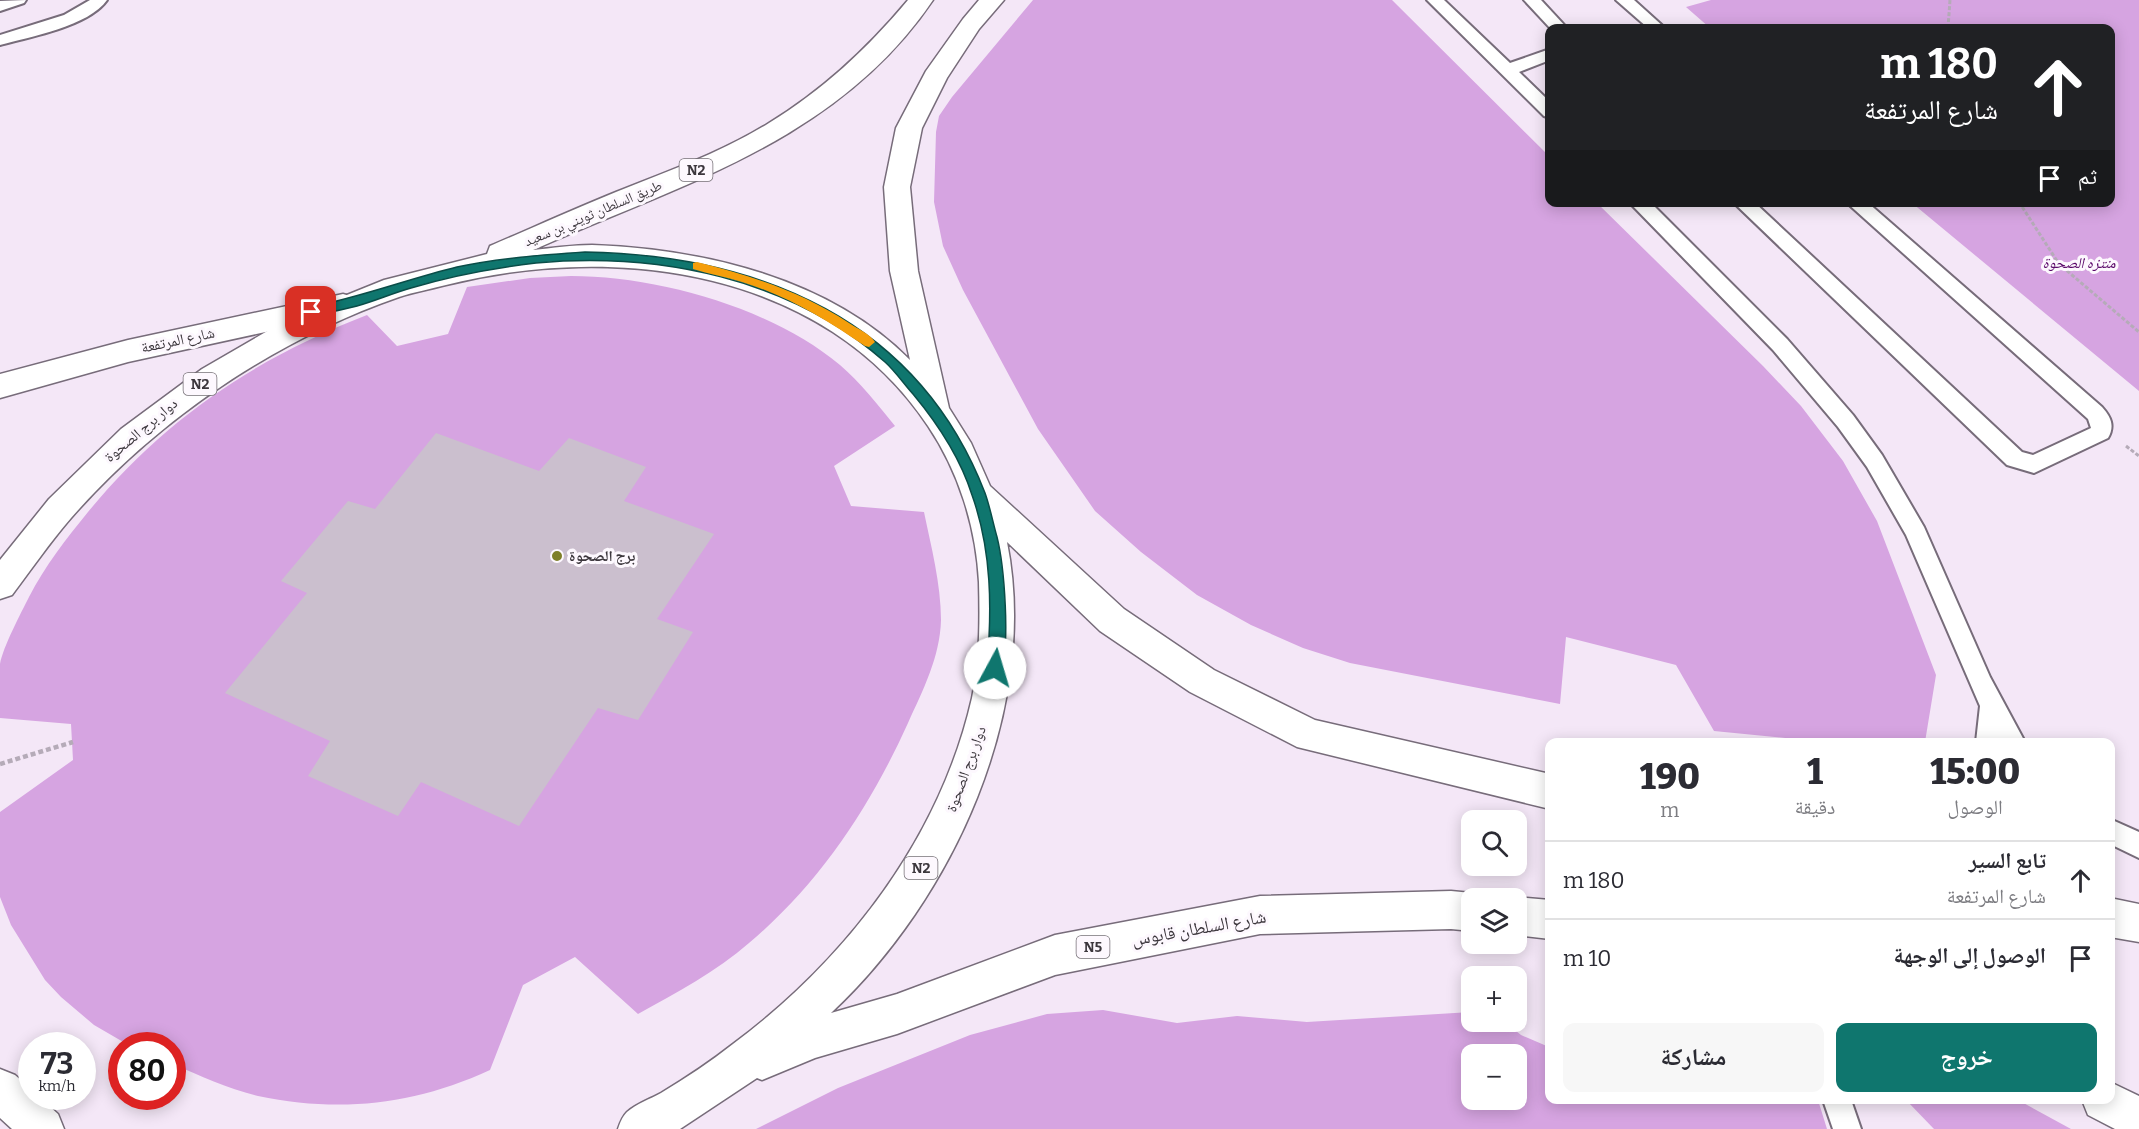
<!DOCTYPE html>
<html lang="ar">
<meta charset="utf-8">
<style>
:root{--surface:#fff;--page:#f7f7f7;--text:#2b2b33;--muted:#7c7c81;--line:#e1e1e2;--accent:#0f766e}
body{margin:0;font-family:Bitter,"Noto Naskh Arabic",serif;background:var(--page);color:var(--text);direction:rtl;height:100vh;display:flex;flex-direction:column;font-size:22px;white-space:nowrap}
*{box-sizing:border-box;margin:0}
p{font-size:20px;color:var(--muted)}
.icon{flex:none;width:33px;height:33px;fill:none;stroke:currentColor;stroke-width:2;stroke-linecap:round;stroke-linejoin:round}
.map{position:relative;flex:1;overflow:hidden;direction:ltr}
.side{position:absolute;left:1545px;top:738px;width:570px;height:366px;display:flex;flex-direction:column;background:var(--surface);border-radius:12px;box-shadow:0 3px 15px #0003;direction:rtl}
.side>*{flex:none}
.top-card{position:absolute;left:1545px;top:24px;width:570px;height:183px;border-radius:12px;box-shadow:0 3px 15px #0003;direction:rtl;background:#202124;color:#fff;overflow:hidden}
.buttons{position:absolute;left:1461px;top:810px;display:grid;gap:12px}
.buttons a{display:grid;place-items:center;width:66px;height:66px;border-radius:12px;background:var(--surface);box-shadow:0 3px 15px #0003;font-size:30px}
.speed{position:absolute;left:18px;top:1032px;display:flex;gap:12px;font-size:30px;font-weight:700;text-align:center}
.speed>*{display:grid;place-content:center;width:78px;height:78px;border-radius:50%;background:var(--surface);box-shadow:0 3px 15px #0003;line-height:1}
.speed small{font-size:15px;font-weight:400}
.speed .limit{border:9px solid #d22;background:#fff;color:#111}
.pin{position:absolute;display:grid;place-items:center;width:51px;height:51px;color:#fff;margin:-26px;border-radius:12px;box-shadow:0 3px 9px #0006}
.me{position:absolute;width:66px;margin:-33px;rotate:6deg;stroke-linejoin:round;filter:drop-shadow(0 0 4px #0008)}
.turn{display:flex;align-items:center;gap:21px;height:126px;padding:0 18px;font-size:27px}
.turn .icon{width:78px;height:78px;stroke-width:2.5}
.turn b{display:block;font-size:42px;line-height:51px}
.then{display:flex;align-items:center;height:57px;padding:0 18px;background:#0003;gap:12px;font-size:22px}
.eta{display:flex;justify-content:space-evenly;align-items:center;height:102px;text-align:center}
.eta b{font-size:36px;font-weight:800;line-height:42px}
.primary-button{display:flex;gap:12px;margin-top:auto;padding:12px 18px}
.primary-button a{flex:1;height:69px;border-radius:12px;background:var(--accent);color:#fff;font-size:24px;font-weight:800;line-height:69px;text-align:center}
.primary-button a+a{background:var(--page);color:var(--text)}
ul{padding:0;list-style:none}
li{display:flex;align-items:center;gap:18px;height:78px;padding:0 18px;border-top:2px solid var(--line)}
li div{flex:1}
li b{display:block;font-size:22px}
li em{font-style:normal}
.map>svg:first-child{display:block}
</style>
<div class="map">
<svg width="2139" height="1129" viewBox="0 0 2139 1129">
<rect width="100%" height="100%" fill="#f4e7f7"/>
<g fill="#d6a4e1" fill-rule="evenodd">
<path d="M1033 0H1392L1549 156 1550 202 1597 203 1763 366 1801 406 1843 461 1877 521 1936 675 1925 742H1825L1714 731 1676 665 1566 637 1560 704 1350 663 1303 648 1251 625 1197 595 1141 552 1095 511 1038 429 963 290 943 246 934 202 936 132 939 116 952 97Z"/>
<path d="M1711 0H2139V391L1912 203 2110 202V28H1710L1686 7Z"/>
<path d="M571 276C658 276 772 308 840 365 860 382 878 405 895 426L834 466 851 506 924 512C931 546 941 584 941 620 940 657 923 690 908 723 870 807 820 883 749 943 717 971 676 993 638 1014L575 957 523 985 490 1070C414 1105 340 1113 258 1096 229 1089 200 1076 173 1064L172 1046 130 1045 125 1043 94 1025 61 997 45 980 11 925 0 897V812L73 760 71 724 0 718C0 701 0 681 0 664 3 647 21 613 29 597 45 566 66 539 88 512 164 419 256 358 367 315L397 346 448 334 467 287 530 278Z"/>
<path d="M1103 1010 1177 1023 1237 1016 1307 1022 1471 1012 1472 1022H1505L1521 1035 1549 1047 1550 1100H1818L1827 1129H756L838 1088 970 1035 1047 1014ZM1472 1054H1516V1100H1472Z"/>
<path d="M1906 1100H2018L2071 1129H1934Z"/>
</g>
<path fill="#cbbfce" d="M436 433 539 471 569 438 646 467 624 501 714 534 657 619 693 632 638 720 598 708 519 826 421 782 398 816 308 776 330 741 225 693 307 593 281 581 348 501 375 509Z"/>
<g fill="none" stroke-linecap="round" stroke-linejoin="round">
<defs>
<g id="service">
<path d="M26 0 24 3 0 11V1Z"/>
<path d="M90 0H107C89 26 30 37 0 45V35L64 15Z"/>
<path d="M1427 0H1444L1510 63 1550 49V60L1519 72 1550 102V118L1544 116Z"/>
<path d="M1524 0H1541L1567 28H1550Z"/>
<path d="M1616 0H1634L1665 28H1648Z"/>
<path d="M1629 202H1650L1787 339 1853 415 1882 455 1924 527 1990 677 2025 742H1976L1980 706 1906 535 1867 467 1838 427 1773 350Z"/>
<path d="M1733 202H1754L2022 452 2033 455 2091 428 2088 419 1846 202H1867L2102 407C2111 417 2115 426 2108 438L2034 473 2007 465Z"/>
<path d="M2110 819 2139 832V858L2110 844Z"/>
<path d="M1823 1100H1851L1861 1129H1833Z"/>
</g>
<path id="primary" d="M343 294 353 297 357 305 353 313 128 362 0 398V374L128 340Z"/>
<g id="trunk">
<path d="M908 0H933C837 142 680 184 533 250 552 248 572 245 592 245 703 249 829 278 910 360L890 271 884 187 896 128 926 71 963 19 979 0H1004L979 29 947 78 922 128 910 187 918 271 949 408 971 443 990 486 1124 609 1214 670 1315 720 1550 774V809L1297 747 1190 692 1100 631 1007 542C1040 709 953 899 831 1013L897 994 1055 935 1260 896 1451 891 1472 893 1486 898H1472V931L1451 929 1260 934 1055 975 897 1034 815 1058 762 1080 757 1078 680 1129H618C620 1123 622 1117 627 1112 636 1104 650 1099 661 1093 686 1078 710 1062 733 1044 847 959 940 838 972 698 980 660 980 621 979 582 976 527 959 472 928 426 824 270 617 242 446 285 431 289 414 292 399 297 275 340 158 419 71 518 50 542 31 570 12 595L0 599V560L49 499 121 429 202 369 290 318 384 280 487 254 490 246C532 228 574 209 616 192 668 171 721 153 769 123 823 90 868 48 908 0Z"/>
<path d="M1516 897 1550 900V939L1516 935V898H1511Z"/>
<path d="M2110 898 2139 904V942L2110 937Z"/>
<path d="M0 1069 15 1075 32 1090V1096H38L58 1114 64 1129H12L0 1118Z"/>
<path d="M2110 1082 2139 1096V1129H2115L2088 1115 2082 1100H2110Z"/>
</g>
</defs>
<use href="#service" stroke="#776c7a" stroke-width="4"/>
<use href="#primary" stroke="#776c7a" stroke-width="3"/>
<use href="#trunk" stroke="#776c7a" stroke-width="3"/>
<g stroke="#b5abb8" stroke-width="3" stroke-dasharray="4 2" stroke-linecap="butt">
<path d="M1948 28 1950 0"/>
<path d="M2019 202 2059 264 2139 332"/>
<path d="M2126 446 2139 456"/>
</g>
<path stroke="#b5abb8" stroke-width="4.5" stroke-dasharray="5 3" stroke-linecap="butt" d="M0 764 73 742"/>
<use href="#service" fill="#fff" fill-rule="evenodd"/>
<use href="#primary" fill="#fff" fill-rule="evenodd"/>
<use href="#trunk" fill="#fff" fill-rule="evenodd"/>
</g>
<path fill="#0f766e" stroke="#0a4d48" stroke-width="1.5" d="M585 252C760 255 918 320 985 493 990 507 993 523 997 537 1004 565 1011 647 1000 672L995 674 990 672 987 668C992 609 992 551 972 495 960 457 938 424 913 394 904 384 895 371 885 362 790 278 659 252 536 263 494 268 451 276 411 288 393 293 375 301 357 306 342 310 326 313 311 316L305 312 311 307C361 297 408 279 457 267 499 258 542 255 585 252Z"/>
<path fill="#f59e0b" d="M697 262C752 276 802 292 849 323 858 329 870 334 875 342L869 347 865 346C826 320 788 296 742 282 726 277 709 274 693 269V263Z"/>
<circle fill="#7e7f28" stroke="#fdf8fe" stroke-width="2" cx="557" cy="556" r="6"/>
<g text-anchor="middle" stroke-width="6" stroke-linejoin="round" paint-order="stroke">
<g fill="#fdf8fe" stroke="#767177" stroke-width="1.5">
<rect x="679.5" y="159" width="33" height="22" rx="4.5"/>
<rect x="183.5" y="373" width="33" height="22" rx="4.5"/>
<rect x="904.5" y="857" width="33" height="22" rx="4.5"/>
<rect x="1076.5" y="936" width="33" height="22" rx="4.5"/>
</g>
<g font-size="14" font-weight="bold" fill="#3c373d">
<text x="696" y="175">N2</text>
<text x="200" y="389">N2</text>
<text x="921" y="873">N2</text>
<text x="1093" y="952">N5</text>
</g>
<g font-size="14" fill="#3c373d" stroke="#fdf8fe">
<text transform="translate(593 213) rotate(-23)" y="5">طريق السلطان ثويني بن سعيد</text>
</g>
<g font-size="15" font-style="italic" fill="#5a0769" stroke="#fdf8fe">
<text x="2079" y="268">منتزه الصحوة</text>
</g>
<g font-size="15" fill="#3c373d" stroke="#fdf8fe">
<text transform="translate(178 340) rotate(-12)" y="5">شارع المرتفعة</text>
<text transform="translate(141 430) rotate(-40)" y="5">دوار برج الصحوة</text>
<text transform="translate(966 769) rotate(-70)" y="5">دوار برج الصحوة</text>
</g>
<g font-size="15" font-weight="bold" fill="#3c373d" stroke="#fdf8fe" text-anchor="start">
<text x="569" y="561">برج الصحوة</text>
</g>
<g font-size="18" fill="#3c373d" stroke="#fdf8fe">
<text transform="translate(1199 928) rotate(-10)" y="6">شارع السلطان قابوس</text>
</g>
</g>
</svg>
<div class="buttons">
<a><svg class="icon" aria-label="search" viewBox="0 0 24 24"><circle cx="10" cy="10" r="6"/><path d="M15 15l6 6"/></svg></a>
<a><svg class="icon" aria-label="layers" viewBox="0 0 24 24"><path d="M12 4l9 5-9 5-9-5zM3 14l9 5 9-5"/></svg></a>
<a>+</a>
<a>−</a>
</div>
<div class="speed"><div>73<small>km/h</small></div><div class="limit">80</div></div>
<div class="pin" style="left:311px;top:312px;background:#d93025"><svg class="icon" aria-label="arrive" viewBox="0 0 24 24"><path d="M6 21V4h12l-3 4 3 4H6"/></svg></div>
<svg class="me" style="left:995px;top:668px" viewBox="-20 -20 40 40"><circle r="19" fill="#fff"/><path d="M0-13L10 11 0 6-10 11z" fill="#0f766e"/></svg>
<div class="top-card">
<div class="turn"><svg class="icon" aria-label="ahead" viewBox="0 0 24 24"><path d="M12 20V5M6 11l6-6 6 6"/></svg><div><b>180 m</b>شارع المرتفعة</div></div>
<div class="then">ثم<svg class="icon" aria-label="arrive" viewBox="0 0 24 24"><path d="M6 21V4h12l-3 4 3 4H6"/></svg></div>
</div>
<section class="side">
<div class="eta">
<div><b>15:00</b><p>الوصول</p></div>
<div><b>1</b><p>دقيقة</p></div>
<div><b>190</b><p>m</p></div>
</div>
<ul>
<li><svg class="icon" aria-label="ahead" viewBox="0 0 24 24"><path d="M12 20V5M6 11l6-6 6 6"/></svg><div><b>تابع السير</b><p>شارع المرتفعة</p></div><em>180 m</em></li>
<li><svg class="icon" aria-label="arrive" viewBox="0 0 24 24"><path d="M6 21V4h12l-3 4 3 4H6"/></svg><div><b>الوصول إلى الوجهة</b></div><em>10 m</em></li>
</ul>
<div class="primary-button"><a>خروج</a><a>مشاركة</a></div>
</section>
</div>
